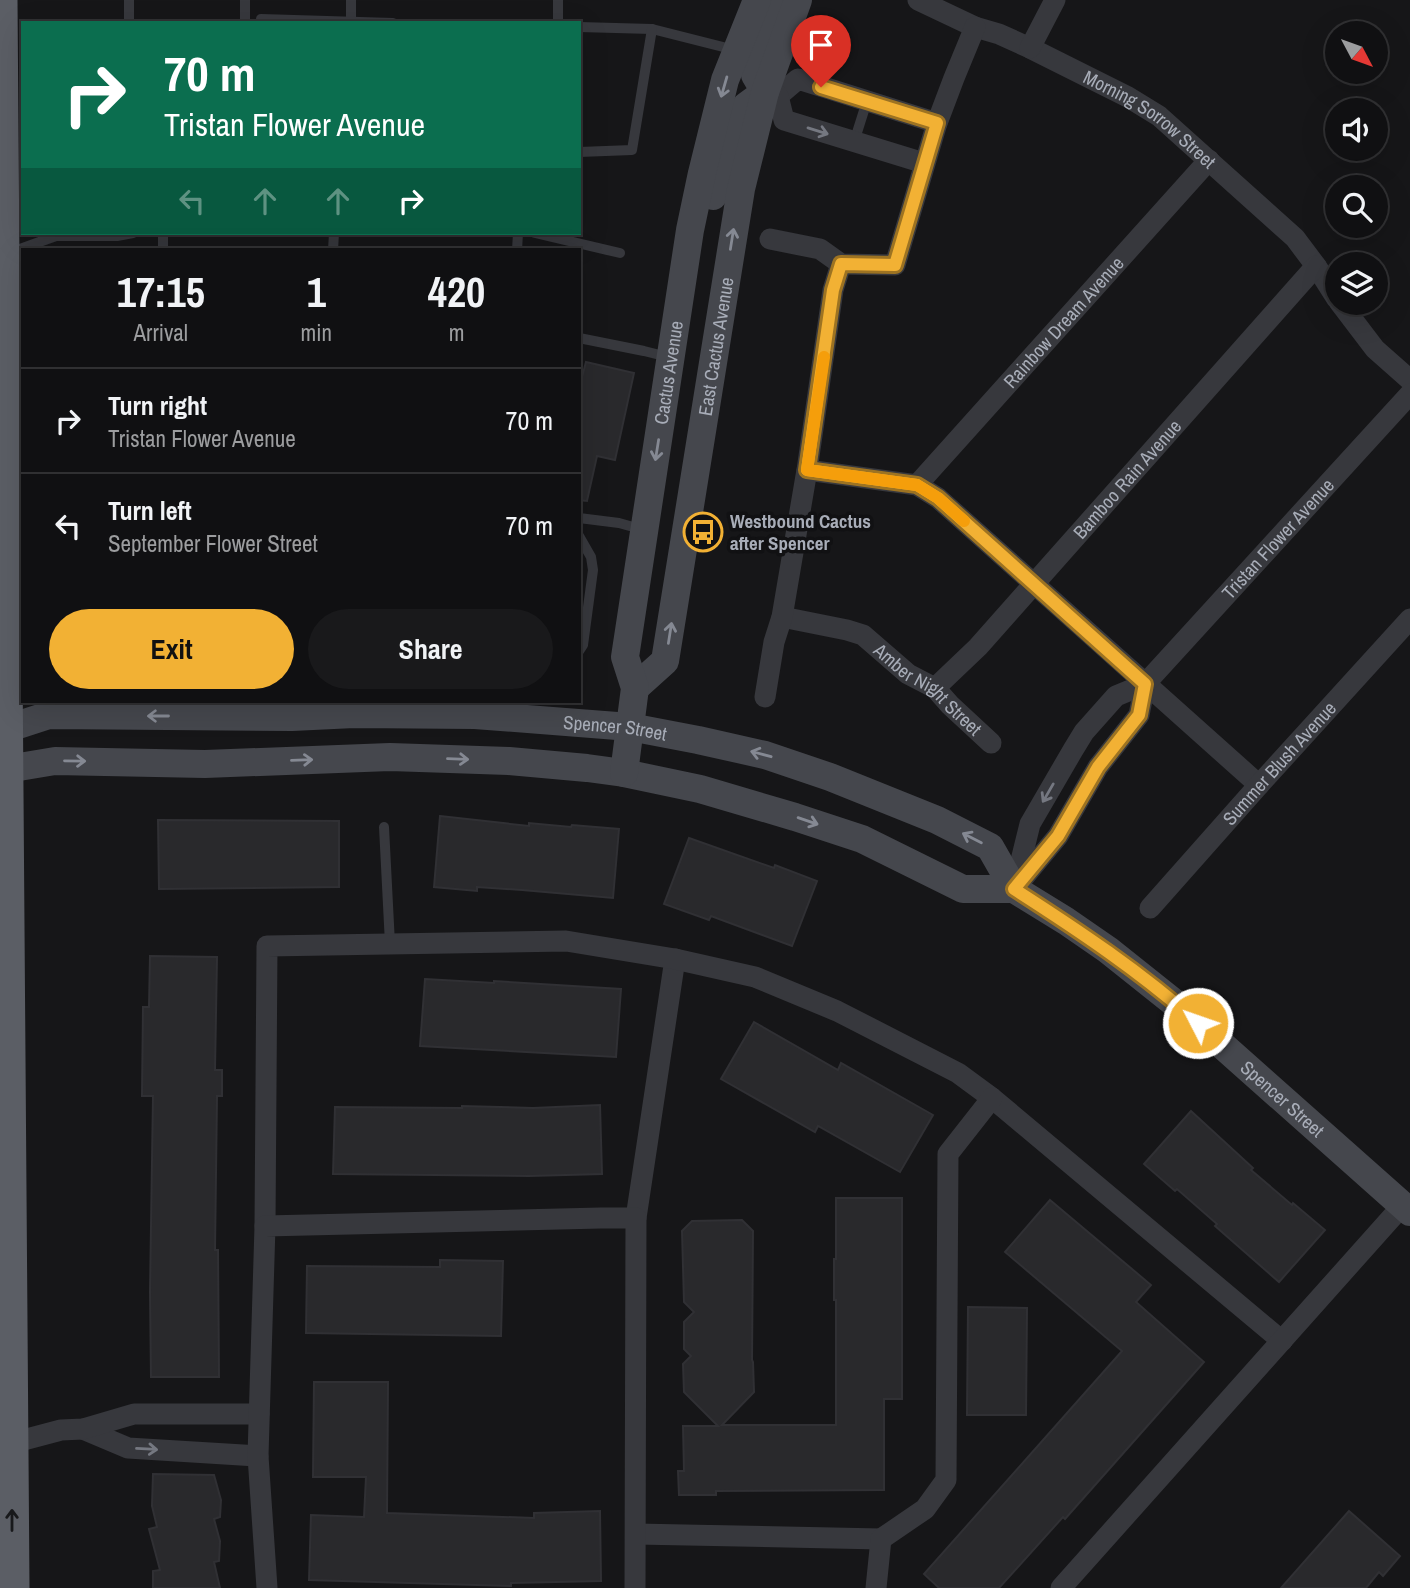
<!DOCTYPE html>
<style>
:root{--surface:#101012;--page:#19191b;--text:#f1f3f6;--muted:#9c9d9f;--line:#303032;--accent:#f2b134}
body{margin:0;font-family:"Archivo Narrow",sans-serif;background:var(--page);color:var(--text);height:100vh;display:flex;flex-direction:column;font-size:26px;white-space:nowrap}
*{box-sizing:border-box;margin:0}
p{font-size:23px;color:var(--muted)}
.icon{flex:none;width:38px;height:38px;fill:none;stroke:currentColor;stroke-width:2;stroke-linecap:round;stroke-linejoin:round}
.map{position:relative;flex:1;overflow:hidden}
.drawer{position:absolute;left:21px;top:248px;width:560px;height:455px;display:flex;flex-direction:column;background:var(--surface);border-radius:0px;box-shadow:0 7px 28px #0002,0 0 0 2px var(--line)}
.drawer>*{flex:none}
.guide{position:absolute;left:21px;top:21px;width:560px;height:214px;border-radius:0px;box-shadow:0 7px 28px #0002,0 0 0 2px var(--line);background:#0b6e4f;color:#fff;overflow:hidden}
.needle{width:46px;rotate:131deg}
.controls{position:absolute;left:1325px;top:21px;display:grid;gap:14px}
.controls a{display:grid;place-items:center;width:63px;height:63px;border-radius:50%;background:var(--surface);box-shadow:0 7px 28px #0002,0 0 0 2px var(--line);font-size:35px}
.pin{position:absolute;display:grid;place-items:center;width:60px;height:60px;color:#fff;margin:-72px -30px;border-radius:50% 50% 50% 0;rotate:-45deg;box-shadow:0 0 7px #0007}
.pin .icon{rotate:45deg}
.me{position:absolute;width:77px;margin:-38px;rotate:311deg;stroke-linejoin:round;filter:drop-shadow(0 0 5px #0008)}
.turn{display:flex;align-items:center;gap:24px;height:147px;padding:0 28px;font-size:32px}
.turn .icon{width:91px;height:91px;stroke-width:2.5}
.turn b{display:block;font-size:49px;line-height:60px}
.lanes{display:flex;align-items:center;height:66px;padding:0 28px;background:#0003;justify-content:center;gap:35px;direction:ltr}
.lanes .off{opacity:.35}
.eta{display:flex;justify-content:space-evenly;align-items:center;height:119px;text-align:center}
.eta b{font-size:42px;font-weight:700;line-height:49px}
.action{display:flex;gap:14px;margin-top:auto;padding:14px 28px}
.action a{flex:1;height:80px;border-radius:42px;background:var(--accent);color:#111;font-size:28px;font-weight:700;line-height:80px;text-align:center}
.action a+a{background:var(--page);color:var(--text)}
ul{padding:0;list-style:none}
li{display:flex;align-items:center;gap:21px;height:105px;padding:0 28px;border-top:2px solid var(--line)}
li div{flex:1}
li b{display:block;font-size:26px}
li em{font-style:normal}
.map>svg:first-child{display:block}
</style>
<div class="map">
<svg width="1410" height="1588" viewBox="0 0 1410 1588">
<rect width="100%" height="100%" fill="#161618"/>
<g fill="#29292c" stroke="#303034" stroke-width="2">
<path d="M586 362 634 373 615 460 597 456 587 501 579 500V376L582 377Z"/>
<path d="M440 816 529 826V823L571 827 572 825 619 829 613 898 522 890 477 887V891L434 887Z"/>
<path d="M158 820 339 821V887L159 889Z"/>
<path d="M689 838 774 868 775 865 817 881 792 946 711 916 709 920 664 904Z"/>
<path d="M150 956 217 957 215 1070H222V1096H217L215 1250H218L219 1377H151L150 1292 153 1096H142L143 1007H149Z"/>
<path d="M425 979 494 983V981L621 989 616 1057 420 1046Z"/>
<path d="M754 1022 838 1070 841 1063 933 1115 900 1172 818 1126 815 1132 721 1079Z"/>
<path d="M600 1105 602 1174 529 1176 333 1174 335 1107 462 1108V1106L533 1108Z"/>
<path d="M1191 1111 1253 1168 1251 1170 1292 1205 1293 1203 1325 1230 1279 1282 1215 1226 1217 1224 1177 1189 1175 1191 1144 1164Z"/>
<path d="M836 1198H902V1399H884V1490L716 1491V1495H679L678 1471H684L683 1426H718L684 1392 683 1364 691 1356 684 1349V1322L694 1312 684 1302 682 1231 692 1221 742 1220 753 1231 752 1360 753 1362 754 1392 722 1425H836V1300H834V1259H836Z"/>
<path d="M1050 1200 1151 1285 1136 1302 1204 1362 1065 1519 1063 1517 999 1588H939L924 1574 1122 1351 1005 1252Z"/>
<path d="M440 1260 503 1261 501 1336 306 1333 307 1266 440 1267Z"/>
<path d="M968 1307 1027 1308 1026 1415H967Z"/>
<path d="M314 1382H388L387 1513 534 1518V1513L600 1511 601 1581 511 1583V1586L309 1580 311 1515 364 1517 366 1477H313Z"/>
<path d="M153 1474 214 1475 221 1500 220 1517 214 1519 220 1541 219 1561 214 1562 220 1588H153V1571L160 1570 149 1529 157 1527 152 1506Z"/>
<path d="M1349 1511 1400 1556 1383 1576 1379 1572 1366 1588H1281Z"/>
</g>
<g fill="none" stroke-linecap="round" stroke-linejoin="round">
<g stroke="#37383d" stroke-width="10">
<path d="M129 0V23"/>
<path d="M351 0V22"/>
<path d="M558 0V23"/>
<path d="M261 19 393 23"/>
<path d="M245 23V0"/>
<path d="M579 27 652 29 735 50"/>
<path d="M854 142 867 101"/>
<path d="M579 152 632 150 652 29"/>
<path d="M535 233 620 253"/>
<path d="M163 250V233"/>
<path d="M333 250 334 233"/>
<path d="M517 250 518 233"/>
<path d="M6 254 56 236H117L133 233"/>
<path d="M579 338 644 351 668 357"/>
<path d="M579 518 619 523 644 530"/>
<path d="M579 536 591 557 593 570 583 645 579 651"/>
<path d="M384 827 390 944"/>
</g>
<g stroke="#37383d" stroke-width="21">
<path id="s1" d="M918 0 975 27 999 34 1030 48 1128 97 1159 116 1295 238 1316 266 1337 299"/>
<path d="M1030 48 1055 0"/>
<path d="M778 96 798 79 937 123"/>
<path d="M778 96 784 120 924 163"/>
<path d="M770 239 820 249 841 264 895 265 937 123 954 78 975 27"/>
<path d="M1340 303 1375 349 1410 380"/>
<path d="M807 470 917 485 938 498 1259 785"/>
<path id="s2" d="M917 485 1209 160"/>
<path id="s3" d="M782 617 847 630 863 635 908 674 935 688 950 705 991 743"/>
<path id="s4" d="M935 688 978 647 1316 266"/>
<path d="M765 697 774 642 782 617 807 470 833 290 841 264"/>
<path d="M1019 883 1058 836 1098 767 1139 715 1145 684"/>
<path id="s5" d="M1014 889 1030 824 1073 750 1084 732 1116 696 1145 684 1410 394"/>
<path id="s6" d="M1150 908 1259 785 1410 619"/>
<path d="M636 1218 675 959"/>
<path d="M265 1226 267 946 566 941 675 959 755 977 837 1011 958 1073 992 1098 1282 1341"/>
<path d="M83 1429 128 1448 258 1456"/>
<path d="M12 1443 61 1430 83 1429 134 1414H259"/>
<path d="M636 1534 881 1539"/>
<path d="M267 1588 258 1456 265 1226 601 1218H636L635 1588"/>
<path d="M876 1588 881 1539 925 1509 946 1480 948 1154 992 1098"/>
<path d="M1061 1588 1402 1206"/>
</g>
<g stroke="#45474d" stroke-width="28">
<path d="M713 196 739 116 746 106 765 92 755 75 754 64 776 0"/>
<path id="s7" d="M635 688 665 661 741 189 765 92 798 0"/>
<path id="s8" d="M0 728 6 729 49 715 292 717 354 714 475 715 630 727 698 740 765 755 830 777 937 820 990 847 1014 889 1066 921 1108 950 1177 1005 1410 1212"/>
<path d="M0 768 7 769 55 761 205 764 390 757 509 761 587 768 624 773 700 789 795 817 862 839 963 889H1014"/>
<path id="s9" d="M624 773 635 688 625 657 690 230 702 173 725 80 757 0"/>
</g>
<path stroke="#5b5e65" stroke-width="33" d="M1 0 13 1588"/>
</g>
<defs><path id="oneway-shaft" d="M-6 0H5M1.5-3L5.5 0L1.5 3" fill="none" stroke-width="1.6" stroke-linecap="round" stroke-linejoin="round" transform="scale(1.75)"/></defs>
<g stroke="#858993">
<use href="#oneway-shaft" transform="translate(724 87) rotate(106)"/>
<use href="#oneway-shaft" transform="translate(732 239) rotate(-81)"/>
<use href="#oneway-shaft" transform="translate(657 450) rotate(99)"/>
<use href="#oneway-shaft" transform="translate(670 633) rotate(-81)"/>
<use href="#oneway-shaft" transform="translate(158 716) rotate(-180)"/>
<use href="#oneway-shaft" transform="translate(761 754) rotate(-165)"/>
<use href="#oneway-shaft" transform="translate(458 759) rotate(2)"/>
<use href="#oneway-shaft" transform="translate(302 760) rotate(-2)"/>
<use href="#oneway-shaft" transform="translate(75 761) rotate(1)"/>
<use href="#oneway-shaft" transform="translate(808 821) rotate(19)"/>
<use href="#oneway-shaft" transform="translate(972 838) rotate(-153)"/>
</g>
<g stroke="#757881">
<use href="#oneway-shaft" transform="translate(818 131) rotate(17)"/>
<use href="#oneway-shaft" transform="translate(1048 793) rotate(120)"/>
<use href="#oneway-shaft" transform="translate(147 1449) rotate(3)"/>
</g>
<use stroke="#18191b" href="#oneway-shaft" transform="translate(12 1520) rotate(-90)"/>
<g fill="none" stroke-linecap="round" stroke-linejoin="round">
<defs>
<path id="route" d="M821 87 937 123 895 265 841 264 833 290 807 470 917 485 938 498 1145 684 1139 715 1098 767 1058 836 1014 889C1078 930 1141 972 1198 1023"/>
</defs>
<use href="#route" stroke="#9d7322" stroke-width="18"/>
<use href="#route" stroke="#f2b134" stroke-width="12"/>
<path stroke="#f59e0b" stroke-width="12" d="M824 357 807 470 917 485 938 498 964 521"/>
</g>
<defs>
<symbol id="bus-ring" viewBox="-11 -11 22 22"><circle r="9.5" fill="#111113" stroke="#f2b134" stroke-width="1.5"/><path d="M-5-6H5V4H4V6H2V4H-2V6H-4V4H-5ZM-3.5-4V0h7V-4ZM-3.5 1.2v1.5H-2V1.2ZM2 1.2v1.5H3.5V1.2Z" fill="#f2b134"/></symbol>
</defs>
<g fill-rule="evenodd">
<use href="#bus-ring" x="681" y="510" width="44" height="44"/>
</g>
<g text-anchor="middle" stroke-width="7" stroke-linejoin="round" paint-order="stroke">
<g font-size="19" fill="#a8adb8" stroke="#111113">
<text dy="7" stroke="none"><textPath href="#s1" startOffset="262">Morning Sorrow Street</textPath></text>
<text dy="7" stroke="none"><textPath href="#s2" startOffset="219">Rainbow Dream Avenue</textPath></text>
<text dy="7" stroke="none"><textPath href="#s7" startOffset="359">East Cactus Avenue</textPath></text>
<text dy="7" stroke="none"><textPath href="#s9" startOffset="406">Cactus Avenue</textPath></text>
<text dy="7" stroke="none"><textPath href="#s4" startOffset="284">Bamboo Rain Avenue</textPath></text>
<text dy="7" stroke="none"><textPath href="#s5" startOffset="450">Tristan Flower Avenue</textPath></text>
<text dy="7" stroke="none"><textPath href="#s3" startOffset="168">Amber Night Street</textPath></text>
<text dy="7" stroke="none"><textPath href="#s8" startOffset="618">Spencer Street</textPath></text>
<text dy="7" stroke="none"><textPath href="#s6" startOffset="194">Summer Blush Avenue</textPath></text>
<text dy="7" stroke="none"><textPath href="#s8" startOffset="1404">Spencer Street</textPath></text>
</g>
<g font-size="19" font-weight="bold" fill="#a8adb8" stroke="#111113" text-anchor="start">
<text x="730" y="528">Westbound Cactus<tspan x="730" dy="22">after Spencer</tspan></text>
</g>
</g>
</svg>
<div class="controls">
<a><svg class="needle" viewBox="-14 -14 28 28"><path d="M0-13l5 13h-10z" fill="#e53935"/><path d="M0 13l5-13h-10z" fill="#9c9d9f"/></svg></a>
<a><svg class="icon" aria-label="sound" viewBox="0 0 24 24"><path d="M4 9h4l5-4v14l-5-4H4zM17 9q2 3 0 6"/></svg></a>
<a><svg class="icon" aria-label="search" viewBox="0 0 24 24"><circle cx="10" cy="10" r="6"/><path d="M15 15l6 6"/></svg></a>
<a><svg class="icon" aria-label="layers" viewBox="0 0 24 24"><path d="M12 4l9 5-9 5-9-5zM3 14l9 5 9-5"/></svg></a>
</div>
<div class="pin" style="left:821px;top:87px;background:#d93025"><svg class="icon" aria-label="arrive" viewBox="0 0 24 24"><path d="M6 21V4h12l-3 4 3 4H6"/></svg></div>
<svg class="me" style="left:1198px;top:1023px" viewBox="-20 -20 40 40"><circle r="17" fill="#f2b134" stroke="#fff" stroke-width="3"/><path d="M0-11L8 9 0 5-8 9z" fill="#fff"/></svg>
<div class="guide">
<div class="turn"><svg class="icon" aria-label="right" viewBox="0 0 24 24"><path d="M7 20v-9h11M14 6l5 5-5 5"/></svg><div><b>70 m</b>Tristan Flower Avenue</div></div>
<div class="lanes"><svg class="icon off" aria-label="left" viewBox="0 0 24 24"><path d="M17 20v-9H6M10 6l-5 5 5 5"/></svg><svg class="icon off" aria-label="ahead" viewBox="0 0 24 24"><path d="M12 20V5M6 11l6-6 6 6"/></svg><svg class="icon off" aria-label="ahead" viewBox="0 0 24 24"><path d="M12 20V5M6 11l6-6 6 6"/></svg><svg class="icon" aria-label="right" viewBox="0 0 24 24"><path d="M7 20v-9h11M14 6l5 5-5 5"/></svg></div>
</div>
<section class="drawer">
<div class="eta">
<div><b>17:15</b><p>Arrival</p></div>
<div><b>1</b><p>min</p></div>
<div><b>420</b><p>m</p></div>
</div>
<ul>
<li><svg class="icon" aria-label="right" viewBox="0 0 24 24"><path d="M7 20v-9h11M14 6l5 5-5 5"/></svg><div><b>Turn right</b><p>Tristan Flower Avenue</p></div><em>70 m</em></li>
<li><svg class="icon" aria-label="left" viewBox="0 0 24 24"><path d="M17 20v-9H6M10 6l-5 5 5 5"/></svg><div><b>Turn left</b><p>September Flower Street</p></div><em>70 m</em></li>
</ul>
<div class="action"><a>Exit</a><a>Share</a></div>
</section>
</div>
